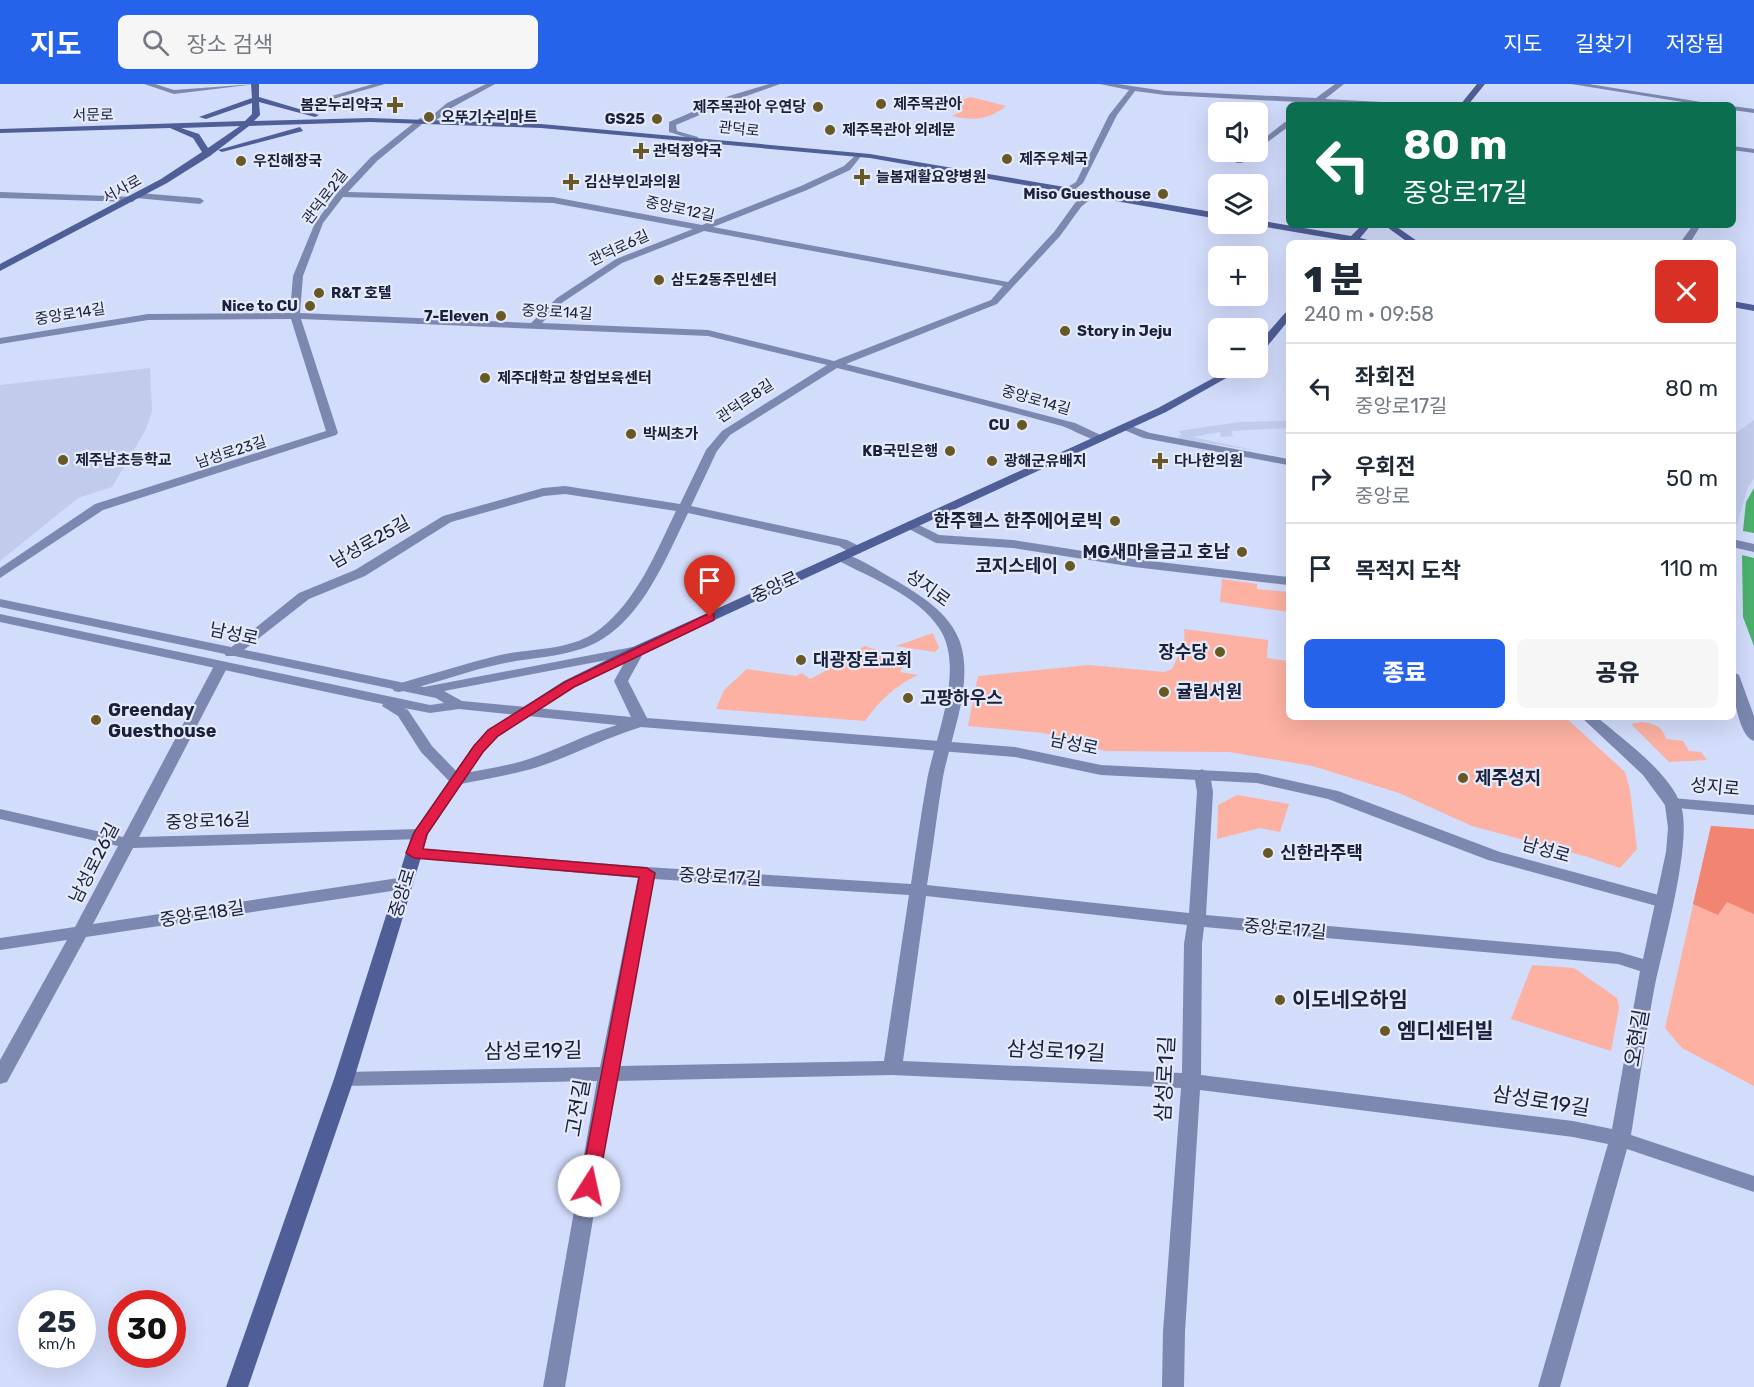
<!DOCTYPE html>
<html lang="ko">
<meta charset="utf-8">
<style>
:root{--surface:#fff;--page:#f6f6f7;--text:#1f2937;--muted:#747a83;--line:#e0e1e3;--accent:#2563eb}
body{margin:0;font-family:Rubik,"Noto Sans KR",sans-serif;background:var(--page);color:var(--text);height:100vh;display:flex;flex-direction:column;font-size:22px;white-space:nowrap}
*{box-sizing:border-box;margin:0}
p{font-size:20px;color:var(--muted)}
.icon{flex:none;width:33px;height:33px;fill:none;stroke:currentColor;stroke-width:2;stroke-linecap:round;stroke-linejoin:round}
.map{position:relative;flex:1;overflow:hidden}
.side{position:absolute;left:1286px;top:156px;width:450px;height:480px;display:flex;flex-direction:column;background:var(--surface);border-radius:9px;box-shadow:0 6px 24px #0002}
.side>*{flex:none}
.hud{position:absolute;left:1286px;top:18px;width:450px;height:126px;border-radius:9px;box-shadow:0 6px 24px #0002;background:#0b6e4f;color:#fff;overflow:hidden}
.fabs{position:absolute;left:1208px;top:18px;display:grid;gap:12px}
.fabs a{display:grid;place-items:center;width:60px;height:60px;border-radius:9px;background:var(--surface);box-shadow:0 6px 24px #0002;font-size:30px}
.speed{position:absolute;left:18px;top:1206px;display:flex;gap:12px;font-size:30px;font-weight:700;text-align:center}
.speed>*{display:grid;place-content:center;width:78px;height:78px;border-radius:50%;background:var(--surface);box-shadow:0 6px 24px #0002;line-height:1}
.speed small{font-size:15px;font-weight:400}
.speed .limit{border:9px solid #d22;background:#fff;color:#111}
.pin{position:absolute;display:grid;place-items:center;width:51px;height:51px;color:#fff;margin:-62px -26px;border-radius:50% 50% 50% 0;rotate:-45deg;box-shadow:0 0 6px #0007}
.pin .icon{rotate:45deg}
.me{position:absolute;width:66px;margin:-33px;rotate:10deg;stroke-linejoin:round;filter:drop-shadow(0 0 4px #0008)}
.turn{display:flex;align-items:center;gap:21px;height:126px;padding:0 18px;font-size:27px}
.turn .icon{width:78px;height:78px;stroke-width:2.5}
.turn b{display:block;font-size:42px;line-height:51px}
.round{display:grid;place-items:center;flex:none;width:63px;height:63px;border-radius:9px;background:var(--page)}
.head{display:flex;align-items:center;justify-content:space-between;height:102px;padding:0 18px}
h1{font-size:36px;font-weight:800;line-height:45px}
.cta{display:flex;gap:12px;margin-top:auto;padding:12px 18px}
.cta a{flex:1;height:69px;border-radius:9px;background:var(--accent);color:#fff;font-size:24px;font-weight:800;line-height:69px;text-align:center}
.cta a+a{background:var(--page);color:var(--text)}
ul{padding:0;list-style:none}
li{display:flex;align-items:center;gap:18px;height:90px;padding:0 18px;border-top:2px solid var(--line)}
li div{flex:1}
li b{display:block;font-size:22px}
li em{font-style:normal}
header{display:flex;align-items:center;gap:36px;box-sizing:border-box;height:84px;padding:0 30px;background:var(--accent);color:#fff}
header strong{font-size:28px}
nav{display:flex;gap:33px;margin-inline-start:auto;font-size:21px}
.search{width:420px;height:54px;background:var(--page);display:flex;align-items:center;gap:15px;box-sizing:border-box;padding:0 21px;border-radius:9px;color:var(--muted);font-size:22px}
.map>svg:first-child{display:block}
</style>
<header>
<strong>지도</strong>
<div class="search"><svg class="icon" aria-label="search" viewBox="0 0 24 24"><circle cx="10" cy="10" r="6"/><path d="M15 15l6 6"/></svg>장소 검색</div>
<nav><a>지도</a><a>길찾기</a><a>저장됨</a></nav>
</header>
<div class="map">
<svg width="1754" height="1303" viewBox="0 0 1754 1303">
<rect width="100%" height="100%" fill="#d2dcfb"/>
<g fill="#c1cced">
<path d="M150 284 152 327 146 345 112 403 78 414 0 477V301Z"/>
<path d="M1754 336V395L1748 403 1737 440 1732 439 1733 351Z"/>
<path d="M1288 337V344L1231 347 1233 352 1221 353 1220 348 1193 353 1258 367 1180 355 1178 352 1182 351 1178 347 1239 338Z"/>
</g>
<g fill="#fcb1a2">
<path d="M971 13 1006 22C989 36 973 37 952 32L964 26 943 21Z"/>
<path d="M1222 495 1257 500V505L1288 508V528L1220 518Z"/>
<path d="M1184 545 1268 556 1267 574 1288 577V633H1565L1625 688 1630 706 1637 765 1620 784 1588 773 1472 742 1399 709 1313 682 1229 668 1105 667 1044 649 968 642 978 592 1089 581 1164 588 1172 585C1178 572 1187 559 1184 545Z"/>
<path d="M933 549 939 564 935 568 896 562Z"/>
<path d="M864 562 908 574 900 588 918 591C896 601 880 616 865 637L716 625 724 606 747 585 796 592 802 589 810 595C828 586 849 574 864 562Z"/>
<path d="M1642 638C1655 640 1662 642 1666 655L1683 657 1689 667 1701 668 1707 676 1669 678 1631 640Z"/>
<path d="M1237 711 1289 720 1280 748 1260 744 1217 755 1218 721Z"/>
<path d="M1711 742 1754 745V1002L1682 964 1665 944Z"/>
<path d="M1532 881 1574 884 1617 914 1619 924 1611 967 1511 935Z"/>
</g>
<path fill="#f28571" d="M1711 742 1754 745V830L1727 818 1718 831 1693 820Z"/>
<g fill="#4cb16d">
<path d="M1754 404V449L1743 447 1746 418Z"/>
<path d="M1742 471 1754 474V562L1743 533Z"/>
</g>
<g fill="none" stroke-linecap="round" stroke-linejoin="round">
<g fill="#7c88b0" fill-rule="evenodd">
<path d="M144 0H155L174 6 257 0 174 10Z"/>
<path d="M373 0H385L319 19 315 17Z"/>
<path d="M486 0H495L453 23 434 38 427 36 447 19Z"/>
<path d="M769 0H780L735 16 676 41 677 47 698 53V57L669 48V38L729 12Z"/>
<path d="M1100 0H1118L1165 7 1316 14 1335 0H1344L1325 15 1402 19 1406 21 1317 19 1165 11 1135 7 1117 31 1083 99 1072 108H1066V104L1076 98 1109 31 1129 6Z"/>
<path d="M1571 0H1589L1720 21H1701Z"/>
<path d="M1732 22 1754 25V29L1732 26Z"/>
<path d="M420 34 427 36 377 77 348 108 553 113 702 141 801 102 844 82 858 69 862 71 850 86 807 106 713 143 1008 198 1054 148 1075 119 1088 108H1094V112L1081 123 1060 152 997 220 846 280 1075 339 1107 354 1105 356C1092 359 1075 346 1062 342 987 321 912 303 837 284L730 351 717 367 691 422 847 456 861 463V469H851L839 462 688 429C664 478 638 547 581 565 557 573 530 574 505 579 469 586 434 600 399 608L394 607 392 604 394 601C429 591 464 580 500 571 533 564 572 567 600 545 638 515 656 468 676 427L565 410 544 412 451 438 365 492 309 515 236 572H226L224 569 299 509 355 486 443 432 543 404 565 402 680 420 706 366 722 347 827 281 708 252 301 235 338 349 336 351 103 426 0 494V484L95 420 326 347 291 235 148 236 0 260V254L148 230 290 229 293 192 315 139 338 108 371 73ZM343 113 553 119 693 145 616 175 557 214 531 239 300 229 303 192 323 139ZM704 147 1003 202 991 216 834 277 708 246 542 239 563 218 622 179Z"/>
<path d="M1285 38H1288V43L1257 66V60Z"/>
<path d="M1732 62 1754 65V69L1732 66Z"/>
<path d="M1247 68H1256L1242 79H1236V75Z"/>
<path d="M0 108 136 113 139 109 200 114 204 117 200 120 136 114 133 118 0 114Z"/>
<path d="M1693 141H1701L1690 159H1680Z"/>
<path d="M1126 340 1150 349 1288 375V381L1143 354 1122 345 1120 343Z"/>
<path d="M911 437 939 451 1013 456 1134 475 1288 493V501L1134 483 1013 464 936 459 907 444V438Z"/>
<path d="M1732 455 1754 460V468L1732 463Z"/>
<path d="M842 469C860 474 879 487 895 496 920 511 950 529 960 558 974 600 951 651 943 693 937 728 933 765 927 801L1189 829 1197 708 1194 690 1202 685 1210 690 1213 708 1206 831 1619 868 1643 875 1666 768 1668 744 1665 721 1643 691 1581 633H1597C1622 655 1671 689 1681 722 1693 758 1662 865 1654 906 1645 954 1639 1002 1631 1051L1754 1092V1108L1627 1065 1560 1303H1538L1608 1060 1573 1053 1200 1006 1185 1248 1184 1303H1162L1163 1248 1181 1004 892 991 616 997 565 1303H543L597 997 344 1002 337 1000 334 995 337 990 344 988 600 983 638 794 414 774 406 769 414 764 647 783 911 800C916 765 921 730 927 696 935 654 966 583 939 544 917 511 871 494 837 476L836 473 837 470ZM654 795 909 811 884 977 619 982ZM926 812 1187 841 1184 860 1182 989 903 977ZM1204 843 1618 880 1640 887 1612 1045 1573 1037 1201 991 1202 860Z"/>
<path d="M221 578 228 582 139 753 420 745 428 750 420 755 133 764 93 840 405 793 411 795 413 799 411 803 405 805 86 853 7 998 0 1000V976L67 856 0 866V854L75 843 118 762 0 735V725L123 753 214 582Z"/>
<path d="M1732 587 1739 591 1754 632V657C1737 652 1732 602 1732 587Z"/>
</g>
<g fill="#7c88b0" fill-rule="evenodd">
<path d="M0 515 424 603 638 562 645 566 628 597 647 634 1015 663 1101 681 1257 689 1338 707 1500 768 1670 814 1673 818 1670 822 1664 824 1488 776 1328 715 1257 699 1101 691 1015 673 641 643C605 654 574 671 538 683 512 691 483 695 456 701L451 699 421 668 398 632 382 622 383 620 0 538V530L430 621 444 619 436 614 0 523ZM628 572 614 597 631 633 462 617 444 607ZM404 624 430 629 459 625 617 641C586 650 559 665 529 675 507 682 482 686 459 690L432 662 408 626Z"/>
<path d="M1672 714 1754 721V731L1666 723 1664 719 1666 715Z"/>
</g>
<g fill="#4f5e97" fill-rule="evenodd">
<path d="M251 0H259V13L319 31 315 33 259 18 260 31 254 37 370 34 541 40 870 70 1218 129V135L870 74 541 44 370 38 249 42 210 72 167 99 0 187V180L161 95 202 68 193 54 170 44 0 49V45L245 37 252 30V19L206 35 199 33 252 14ZM240 42 208 64 199 50 181 44Z"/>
<path d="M1477 0H1485L1468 21H1460Z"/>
<path d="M300 43 303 47 222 68 218 66Z"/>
<path d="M1257 136 1351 152 1362 141H1371L1360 154 1379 159H1345L1347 157 1254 141Z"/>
<path d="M1384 141H1394L1420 159H1409Z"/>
<path d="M1732 217 1754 221V227L1732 223Z"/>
<path d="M1288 228V237L1261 270 1257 271V261L1285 229Z"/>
<path d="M1232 284H1244L1166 328 643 569 574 603 498 652 483 668 428 750 354 995 248 1303H226L334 995 412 750 473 662 488 646 564 597 633 563 1158 324Z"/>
</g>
</g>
<path fill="#e11d48" stroke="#92132f" stroke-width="1.5" d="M710 529 714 530V536L574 603 498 652 483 668 427 750 423 765 647 784 655 789 598 1102 596 1107 589 1109 582 1107 580 1102 639 793 414 774 406 769 415 747 474 662 488 646 565 598Z"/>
<g fill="#685826" stroke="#e5eaf9" stroke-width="2">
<circle cx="881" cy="20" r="6"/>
<path d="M392 12h6v6h6v6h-6v6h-6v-6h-6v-6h6z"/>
<circle cx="818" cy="23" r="6"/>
<circle cx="429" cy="33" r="6"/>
<circle cx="657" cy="35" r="6"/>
<circle cx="830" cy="46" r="6"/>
<path d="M638 58h6v6h6v6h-6v6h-6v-6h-6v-6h6z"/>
<circle cx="1007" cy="75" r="6"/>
<circle cx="241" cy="77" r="6"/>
<path d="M859 84h6v6h6v6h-6v6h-6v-6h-6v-6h6z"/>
<path d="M568 89h6v6h6v6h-6v6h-6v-6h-6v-6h6z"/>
<circle cx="1163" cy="110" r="6"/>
<circle cx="659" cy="196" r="6"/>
<circle cx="319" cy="209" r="6"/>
<circle cx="310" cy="222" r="6"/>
<circle cx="501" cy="232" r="6"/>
<circle cx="1065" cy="247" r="6"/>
<circle cx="485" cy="294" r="6"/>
<circle cx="1022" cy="341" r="6"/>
<circle cx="631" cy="350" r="6"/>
<circle cx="950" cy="367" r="6"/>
<circle cx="63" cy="376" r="6"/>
<circle cx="992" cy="377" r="6"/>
<path d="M1157 368h6v6h6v6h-6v6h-6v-6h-6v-6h6z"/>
<circle cx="1115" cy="437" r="6"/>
<circle cx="1242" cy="468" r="6"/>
<circle cx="1070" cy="482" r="6"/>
<circle cx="1220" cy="568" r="6"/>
<circle cx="801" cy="576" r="6"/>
<circle cx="1164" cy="608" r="6"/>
<circle cx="908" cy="614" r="6"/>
<circle cx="96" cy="636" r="6"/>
<circle cx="1463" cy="694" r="6"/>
<circle cx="1268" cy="769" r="6"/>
<circle cx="1280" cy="916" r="6"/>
<circle cx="1385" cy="947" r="6"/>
</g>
<g text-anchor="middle" stroke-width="4.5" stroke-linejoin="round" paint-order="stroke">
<g font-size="15" font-weight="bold" fill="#1a213d" stroke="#e5eaf9" text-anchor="start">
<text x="893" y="25">제주목관아</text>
<text x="383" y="26" text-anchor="end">봄온누리약국</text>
<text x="806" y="28" text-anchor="end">제주목관아 우연당</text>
<text x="441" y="38">오뚜기수리마트</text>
<text x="645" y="40" text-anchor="end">GS25</text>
<text x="842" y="51">제주목관아 외례문</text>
<text x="653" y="72">관덕정약국</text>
<text x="1019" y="80">제주우체국</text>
<text x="253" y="82">우진해장국</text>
<text x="876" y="98">늘봄재활요양병원</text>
<text x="584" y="103">김산부인과의원</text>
<text x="1151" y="115" text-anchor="end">Miso Guesthouse</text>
<text x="671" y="201">삼도2동주민센터</text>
<text x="331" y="214">R&amp;T 호텔</text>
<text x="298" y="227" text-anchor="end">Nice to CU</text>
<text x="489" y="237" text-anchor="end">7-Eleven</text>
<text x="1077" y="252">Story in Jeju</text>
<text x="497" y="299">제주대학교 창업보육센터</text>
<text x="1010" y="346" text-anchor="end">CU</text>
<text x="643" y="355">박씨초가</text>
<text x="938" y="372" text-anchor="end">KB국민은행</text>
<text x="75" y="381">제주남초등학교</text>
<text x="1004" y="382">광해군유배지</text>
<text x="1174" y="382">다나한의원</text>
</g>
<g font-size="15" fill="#1a213d" stroke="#e5eaf9">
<text transform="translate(93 31) rotate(-1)" y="5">서문로</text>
<text transform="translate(739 45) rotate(6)" y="5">관덕로</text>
<text transform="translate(122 105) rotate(-29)" y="5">서사로</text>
<text transform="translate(325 113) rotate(-53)" y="5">관덕로2길</text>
<text transform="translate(680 125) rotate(12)" y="5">중앙로12길</text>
<text transform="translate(619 164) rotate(-25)" y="5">관덕로6길</text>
<text transform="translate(557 228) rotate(3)" y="5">중앙로14길</text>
<text transform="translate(70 230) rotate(-9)" y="5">중앙로14길</text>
<text transform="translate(1036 316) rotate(16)" y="5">중앙로14길</text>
<text transform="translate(745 317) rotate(-34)" y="5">관덕로8길</text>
<text transform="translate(231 368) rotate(-18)" y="5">남성로23길</text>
</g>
<g font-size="18" font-weight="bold" fill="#1a213d" stroke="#e5eaf9" text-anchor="start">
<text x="1103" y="443" text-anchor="end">한주헬스 한주에어로빅</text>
<text x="1230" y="474" text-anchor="end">MG새마을금고 호남</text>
<text x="1058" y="488" text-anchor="end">코지스테이</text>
<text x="1208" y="574" text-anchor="end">장수당</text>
<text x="813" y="582">대광장로교회</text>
<text x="1176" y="614">귤림서원</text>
<text x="920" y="620">고팡하우스</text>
<text x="108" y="632">Greenday<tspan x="108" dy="21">Guesthouse</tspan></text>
<text x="1475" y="700">제주성지</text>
<text x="1280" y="775">신한라주택</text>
</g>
<g font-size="18" fill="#1a213d" stroke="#e5eaf9">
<text transform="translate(370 458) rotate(-29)" y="6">남성로25길</text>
<text transform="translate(775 503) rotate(-25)" y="6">중앙로</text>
<text transform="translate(928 504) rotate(36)" y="6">성지로</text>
<text transform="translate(234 550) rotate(12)" y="6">남성로</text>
<text transform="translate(1074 660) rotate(12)" y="6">남성로</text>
<text transform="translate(1715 703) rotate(5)" y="6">성지로</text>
<text transform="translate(208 737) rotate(-2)" y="6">중앙로16길</text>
<text transform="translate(1546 766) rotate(16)" y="6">남성로</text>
<text transform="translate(94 779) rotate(-63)" y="6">남성로26길</text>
<text transform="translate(720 793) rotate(3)" y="6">중앙로17길</text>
<text transform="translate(402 809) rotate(-73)" y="6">중앙로</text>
<text transform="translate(202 830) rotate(-9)" y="6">중앙로18길</text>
<text transform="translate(1285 845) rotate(5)" y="6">중앙로17길</text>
</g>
<g font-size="21" font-weight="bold" fill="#1a213d" stroke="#e5eaf9" text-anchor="start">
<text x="1292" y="923">이도네오하임</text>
<text x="1397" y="954">엠디센터빌</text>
</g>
<g font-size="21" fill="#1a213d" stroke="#e5eaf9">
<text transform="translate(1637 954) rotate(-80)" y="7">오현길</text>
<text transform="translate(533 967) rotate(-1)" y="7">삼성로19길</text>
<text transform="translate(1056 967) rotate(3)" y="7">삼성로19길</text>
<text transform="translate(1165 995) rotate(-87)" y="7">삼성로1길</text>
<text transform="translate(1541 1017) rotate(9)" y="7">삼성로19길</text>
<text transform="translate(578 1024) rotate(-80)" y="7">고전길</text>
</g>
</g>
</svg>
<div class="fabs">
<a><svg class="icon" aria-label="sound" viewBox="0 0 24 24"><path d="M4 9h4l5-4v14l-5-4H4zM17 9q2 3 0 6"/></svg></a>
<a><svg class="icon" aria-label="layers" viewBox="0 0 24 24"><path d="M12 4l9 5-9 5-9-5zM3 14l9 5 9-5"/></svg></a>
<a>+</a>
<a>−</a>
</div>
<div class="speed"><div>25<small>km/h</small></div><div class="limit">30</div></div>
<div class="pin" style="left:710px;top:533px;background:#d93025"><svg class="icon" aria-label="arrive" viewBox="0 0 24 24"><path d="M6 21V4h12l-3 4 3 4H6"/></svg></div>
<svg class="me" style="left:589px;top:1102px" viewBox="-20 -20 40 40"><circle r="19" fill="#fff"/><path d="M0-13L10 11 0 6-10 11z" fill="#e11d48"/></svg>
<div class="hud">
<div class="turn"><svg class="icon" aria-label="left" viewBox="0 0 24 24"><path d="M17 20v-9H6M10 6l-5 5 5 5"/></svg><div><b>80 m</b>중앙로17길</div></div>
</div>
<section class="side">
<div class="head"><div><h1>1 분</h1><p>240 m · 09:58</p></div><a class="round" style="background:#d93025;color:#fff"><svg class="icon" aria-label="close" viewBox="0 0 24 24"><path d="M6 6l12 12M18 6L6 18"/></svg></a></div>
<ul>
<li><svg class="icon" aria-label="left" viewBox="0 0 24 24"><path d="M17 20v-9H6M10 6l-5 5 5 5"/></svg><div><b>좌회전</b><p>중앙로17길</p></div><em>80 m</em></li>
<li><svg class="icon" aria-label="right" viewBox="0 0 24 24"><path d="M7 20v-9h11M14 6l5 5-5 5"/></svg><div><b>우회전</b><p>중앙로</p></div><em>50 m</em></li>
<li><svg class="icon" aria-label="arrive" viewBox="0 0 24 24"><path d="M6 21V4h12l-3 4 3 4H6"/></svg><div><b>목적지 도착</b></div><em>110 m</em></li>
</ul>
<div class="cta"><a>종료</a><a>공유</a></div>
</section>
</div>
